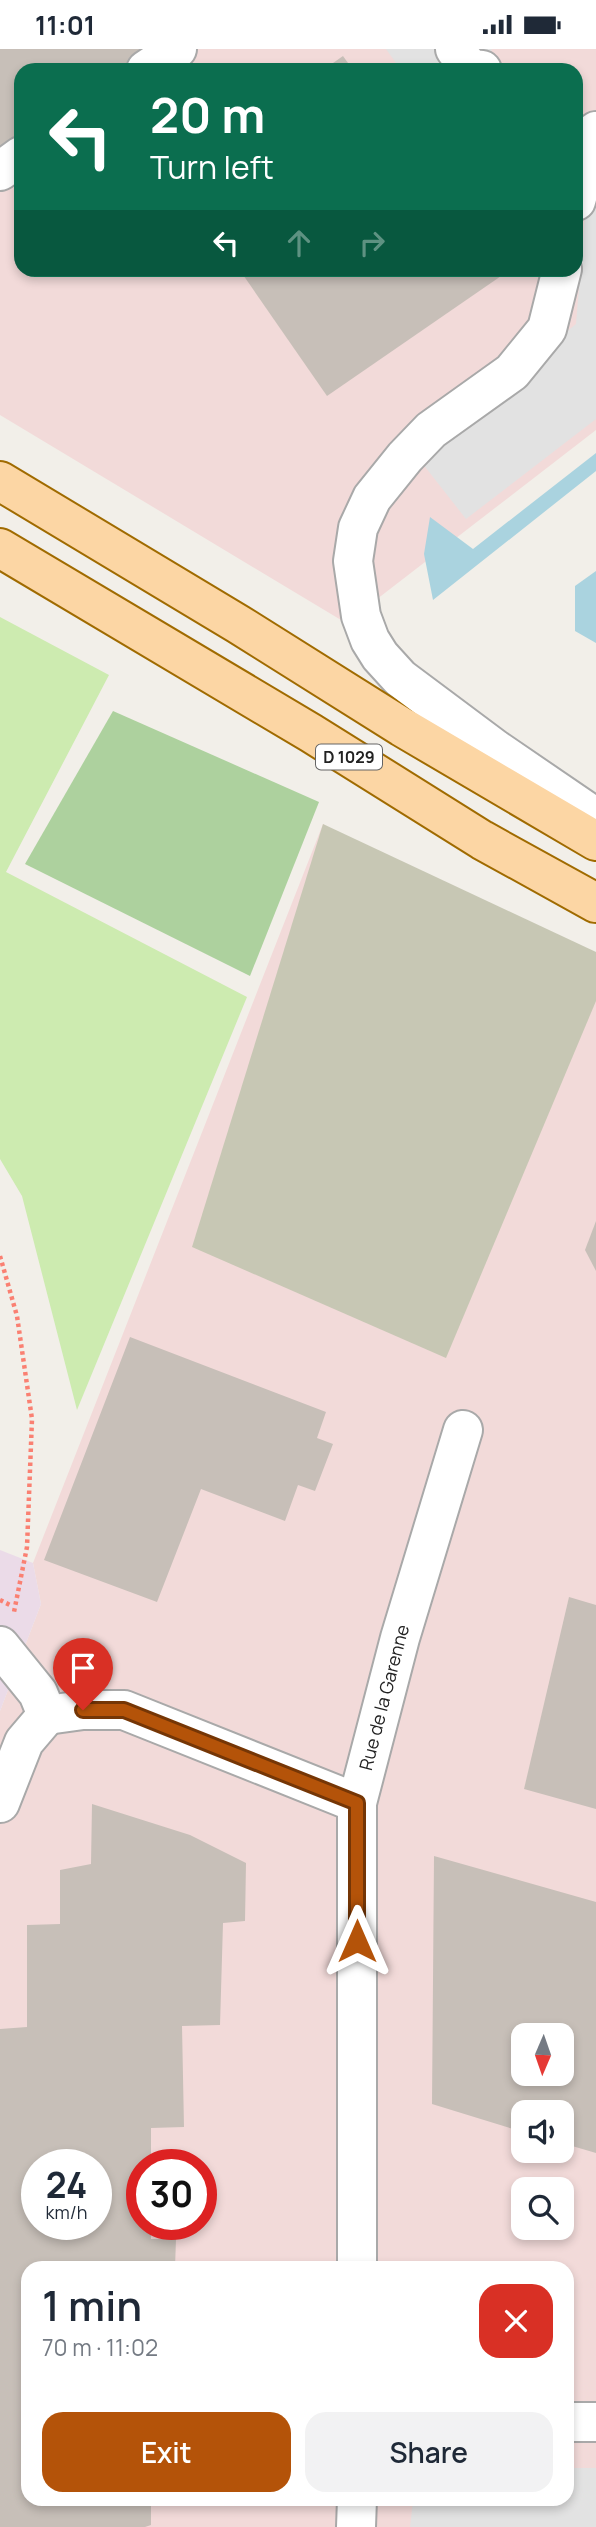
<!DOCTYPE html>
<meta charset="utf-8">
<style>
:root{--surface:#fff;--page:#f2f2f3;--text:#1f2937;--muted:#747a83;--accent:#b45309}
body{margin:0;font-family:Manrope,sans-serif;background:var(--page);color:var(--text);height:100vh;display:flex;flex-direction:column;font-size:26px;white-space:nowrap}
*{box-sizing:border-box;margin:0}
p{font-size:23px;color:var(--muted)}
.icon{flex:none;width:38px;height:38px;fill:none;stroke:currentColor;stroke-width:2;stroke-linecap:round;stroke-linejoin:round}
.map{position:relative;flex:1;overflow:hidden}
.sheet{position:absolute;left:21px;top:2212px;width:553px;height:245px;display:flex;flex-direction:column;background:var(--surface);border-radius:21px;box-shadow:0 4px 10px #0003}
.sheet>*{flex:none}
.guide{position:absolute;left:14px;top:14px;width:569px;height:214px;border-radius:21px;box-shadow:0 4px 10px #0003;background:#0b6e4f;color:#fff;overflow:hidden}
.needle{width:46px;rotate:182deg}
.controls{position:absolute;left:511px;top:1974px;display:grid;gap:14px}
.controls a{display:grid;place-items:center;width:63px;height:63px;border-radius:14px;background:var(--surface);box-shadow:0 4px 10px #0003;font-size:35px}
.speed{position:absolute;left:21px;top:2100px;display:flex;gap:14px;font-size:35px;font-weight:700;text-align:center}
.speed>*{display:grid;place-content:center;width:91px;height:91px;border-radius:50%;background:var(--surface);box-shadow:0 4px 10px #0003;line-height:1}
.speed small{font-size:18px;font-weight:400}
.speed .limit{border:10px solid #d22;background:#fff;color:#111}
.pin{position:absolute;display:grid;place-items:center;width:60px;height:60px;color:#fff;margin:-72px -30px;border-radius:50% 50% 50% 0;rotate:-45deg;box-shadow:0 0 7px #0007}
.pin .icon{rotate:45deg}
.me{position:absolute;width:77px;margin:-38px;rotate:0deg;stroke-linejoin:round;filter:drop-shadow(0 0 5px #0008)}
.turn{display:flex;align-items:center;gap:24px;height:147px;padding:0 21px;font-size:32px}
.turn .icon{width:91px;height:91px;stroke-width:2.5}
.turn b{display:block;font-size:49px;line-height:60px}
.lanes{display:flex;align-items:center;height:66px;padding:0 21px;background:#0003;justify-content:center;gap:35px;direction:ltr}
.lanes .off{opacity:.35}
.round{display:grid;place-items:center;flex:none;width:74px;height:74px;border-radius:21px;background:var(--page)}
.summary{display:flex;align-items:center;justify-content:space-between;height:119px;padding:0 21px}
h1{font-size:42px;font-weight:600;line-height:52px}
.button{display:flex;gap:14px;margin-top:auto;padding:14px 21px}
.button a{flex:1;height:80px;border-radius:21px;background:var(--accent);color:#fff;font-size:28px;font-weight:600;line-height:80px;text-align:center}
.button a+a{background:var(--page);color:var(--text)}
.status{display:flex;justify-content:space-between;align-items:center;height:49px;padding:0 35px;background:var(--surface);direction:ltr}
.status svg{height:19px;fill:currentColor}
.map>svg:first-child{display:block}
</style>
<div class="status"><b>11:01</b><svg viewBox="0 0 49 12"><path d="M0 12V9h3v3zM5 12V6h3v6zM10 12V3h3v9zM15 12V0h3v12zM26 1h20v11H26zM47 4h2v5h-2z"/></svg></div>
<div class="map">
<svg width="596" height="2478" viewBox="0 0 596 2478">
<rect width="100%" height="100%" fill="#f2efe9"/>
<g fill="#f2dad9" fill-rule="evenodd">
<path d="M0 0H596V381L346 574 0 366ZM21 21H576V220H21Z"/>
<path d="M323 775 596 943V2478H0V1662L41 1555 33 1514ZM523 1986H562V2025H523ZM523 2063H562V2102H523ZM37 2116H96V2175H37ZM142 2116H201V2175H142ZM523 2140H562V2179H523ZM28 2219H567V2450H28Z"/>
</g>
<path fill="#ebdbe8" d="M0 1501 33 1514 41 1555 0 1662Z"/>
<path fill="#c7c7b4" d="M323 775 596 903V952L446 1309 192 1198Z"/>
<path fill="#cdebb0" d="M0 568 109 626 6 823 247 948 77 1361 22 1147 0 1110Z"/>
<path fill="#add19e" d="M113 662 319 753 250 927 25 815Z"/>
<g fill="#e2e2e2">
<path d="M386 0H492L485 21H401Z"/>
<path d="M596 114V370L466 470 415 405 576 275 588 129Z"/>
<path d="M567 2419H596V2478H410L413 2452 417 2450H567Z"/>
</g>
<g fill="#aad3df">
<path d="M596 404V422L433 551 424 505 430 468 473 500Z"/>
<path d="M596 522V594L575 582V537Z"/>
</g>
<g fill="#c7bfb8" fill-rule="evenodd">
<path d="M0 0H147L116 21H21V87L0 101Z"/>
<path d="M343 7 353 21H323Z"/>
<path d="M239 220H501L504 225 327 347Z"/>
<path d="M596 1172V1222L585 1201Z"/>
<path d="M130 1288 326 1363 317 1389 333 1395 315 1442 298 1436 285 1472 201 1440 157 1553 44 1511Z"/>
<path d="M569 1548 596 1556V1760L524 1740Z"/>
<path d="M92 1755 190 1786 246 1814 245 1872 223 1874 220 1976 182 1977 184 2078 151 2079V2116H142V2175H151V2190H176L175 2219H28V2450H151V2476L145 2478H0V1980L27 1978V1876L60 1875V1821L91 1815ZM37 2116H96V2175H37Z"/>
<path d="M434 1807 596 1853V2104L562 2094V2063H523V2083L432 2055ZM523 1986H562V2025H523Z"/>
</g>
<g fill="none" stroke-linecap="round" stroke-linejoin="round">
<defs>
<g id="minor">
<path d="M455 0 470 20 482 21"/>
<path d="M146 21 177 0"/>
<path d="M0 122 21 107"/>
<path d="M576 152 596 82"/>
<path d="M562 220 547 280 512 323 431 381 405 408 372 449 358 479 353 512 361 567 370 591 380 607 400 629 495 700 596 769"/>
<path d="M0 1597 38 1644 47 1666"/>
<path d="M47 1666 83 1661H124L357 1754"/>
<path d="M0 1754 24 1693 47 1666"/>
<path id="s1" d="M357 2219V1754L400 1589 463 1381"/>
<path d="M567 2373H596"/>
<path d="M356 2478 357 2450"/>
</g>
<g id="major">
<path d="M0 432 238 575 402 678 596 792"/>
<path d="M0 499 311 684 482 791 596 854"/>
</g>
</defs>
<use href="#minor" stroke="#a9a9a9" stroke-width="42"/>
<use href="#major" stroke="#a06b00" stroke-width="42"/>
<g stroke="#fa8072" stroke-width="4.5" stroke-dasharray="3.5 3.5" stroke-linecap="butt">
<path d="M0 1207 17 1267 32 1370 27 1498 14 1563"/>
<path d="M0 1551 12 1557"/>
</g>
<use href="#minor" stroke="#fff" stroke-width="38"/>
<use href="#major" stroke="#fcd6a4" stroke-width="38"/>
</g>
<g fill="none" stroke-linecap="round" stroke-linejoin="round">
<defs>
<path id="route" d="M83 1661H124L357 1754V1892"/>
</defs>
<use href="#route" stroke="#753606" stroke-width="18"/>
<use href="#route" stroke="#b45309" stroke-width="12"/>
</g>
<g text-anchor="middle" stroke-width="7" stroke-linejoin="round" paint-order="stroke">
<rect fill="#fff" stroke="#646464" stroke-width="2" x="316" y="695.5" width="66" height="25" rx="5"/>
<g font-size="16" font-weight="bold" fill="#222">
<text x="349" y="714">D 1029</text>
</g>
<g font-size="18" fill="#222" stroke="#fff">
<text dy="6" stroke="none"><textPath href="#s1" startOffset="574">Rue de la Garenne</textPath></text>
</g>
</g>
</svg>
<div class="controls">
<a><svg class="needle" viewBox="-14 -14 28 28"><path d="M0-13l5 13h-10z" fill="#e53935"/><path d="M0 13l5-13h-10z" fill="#747a83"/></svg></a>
<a><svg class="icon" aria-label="sound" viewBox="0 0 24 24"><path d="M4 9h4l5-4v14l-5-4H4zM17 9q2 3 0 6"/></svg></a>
<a><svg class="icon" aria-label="search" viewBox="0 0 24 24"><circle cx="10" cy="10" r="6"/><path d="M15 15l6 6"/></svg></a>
</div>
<div class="speed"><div>24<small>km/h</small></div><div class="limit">30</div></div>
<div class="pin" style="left:83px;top:1661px;background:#d93025"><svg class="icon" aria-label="arrive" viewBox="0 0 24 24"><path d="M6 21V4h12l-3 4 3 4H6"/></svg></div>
<svg class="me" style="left:357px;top:1892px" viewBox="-20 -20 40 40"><path d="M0-17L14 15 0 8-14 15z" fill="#b45309" stroke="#fff" stroke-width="4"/></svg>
<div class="guide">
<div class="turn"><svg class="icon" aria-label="left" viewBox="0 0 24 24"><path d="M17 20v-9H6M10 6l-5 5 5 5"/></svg><div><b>20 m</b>Turn left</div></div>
<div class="lanes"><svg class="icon" aria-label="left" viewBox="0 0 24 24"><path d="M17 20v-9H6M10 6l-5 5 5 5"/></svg><svg class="icon off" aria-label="ahead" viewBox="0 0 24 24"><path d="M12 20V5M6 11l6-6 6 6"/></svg><svg class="icon off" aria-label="right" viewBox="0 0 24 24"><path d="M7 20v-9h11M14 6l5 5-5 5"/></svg></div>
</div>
<section class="sheet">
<div class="summary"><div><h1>1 min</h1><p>70 m · 11:02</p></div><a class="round" style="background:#d93025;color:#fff"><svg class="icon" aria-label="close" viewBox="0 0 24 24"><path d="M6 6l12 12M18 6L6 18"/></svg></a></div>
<div class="button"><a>Exit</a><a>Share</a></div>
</section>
</div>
